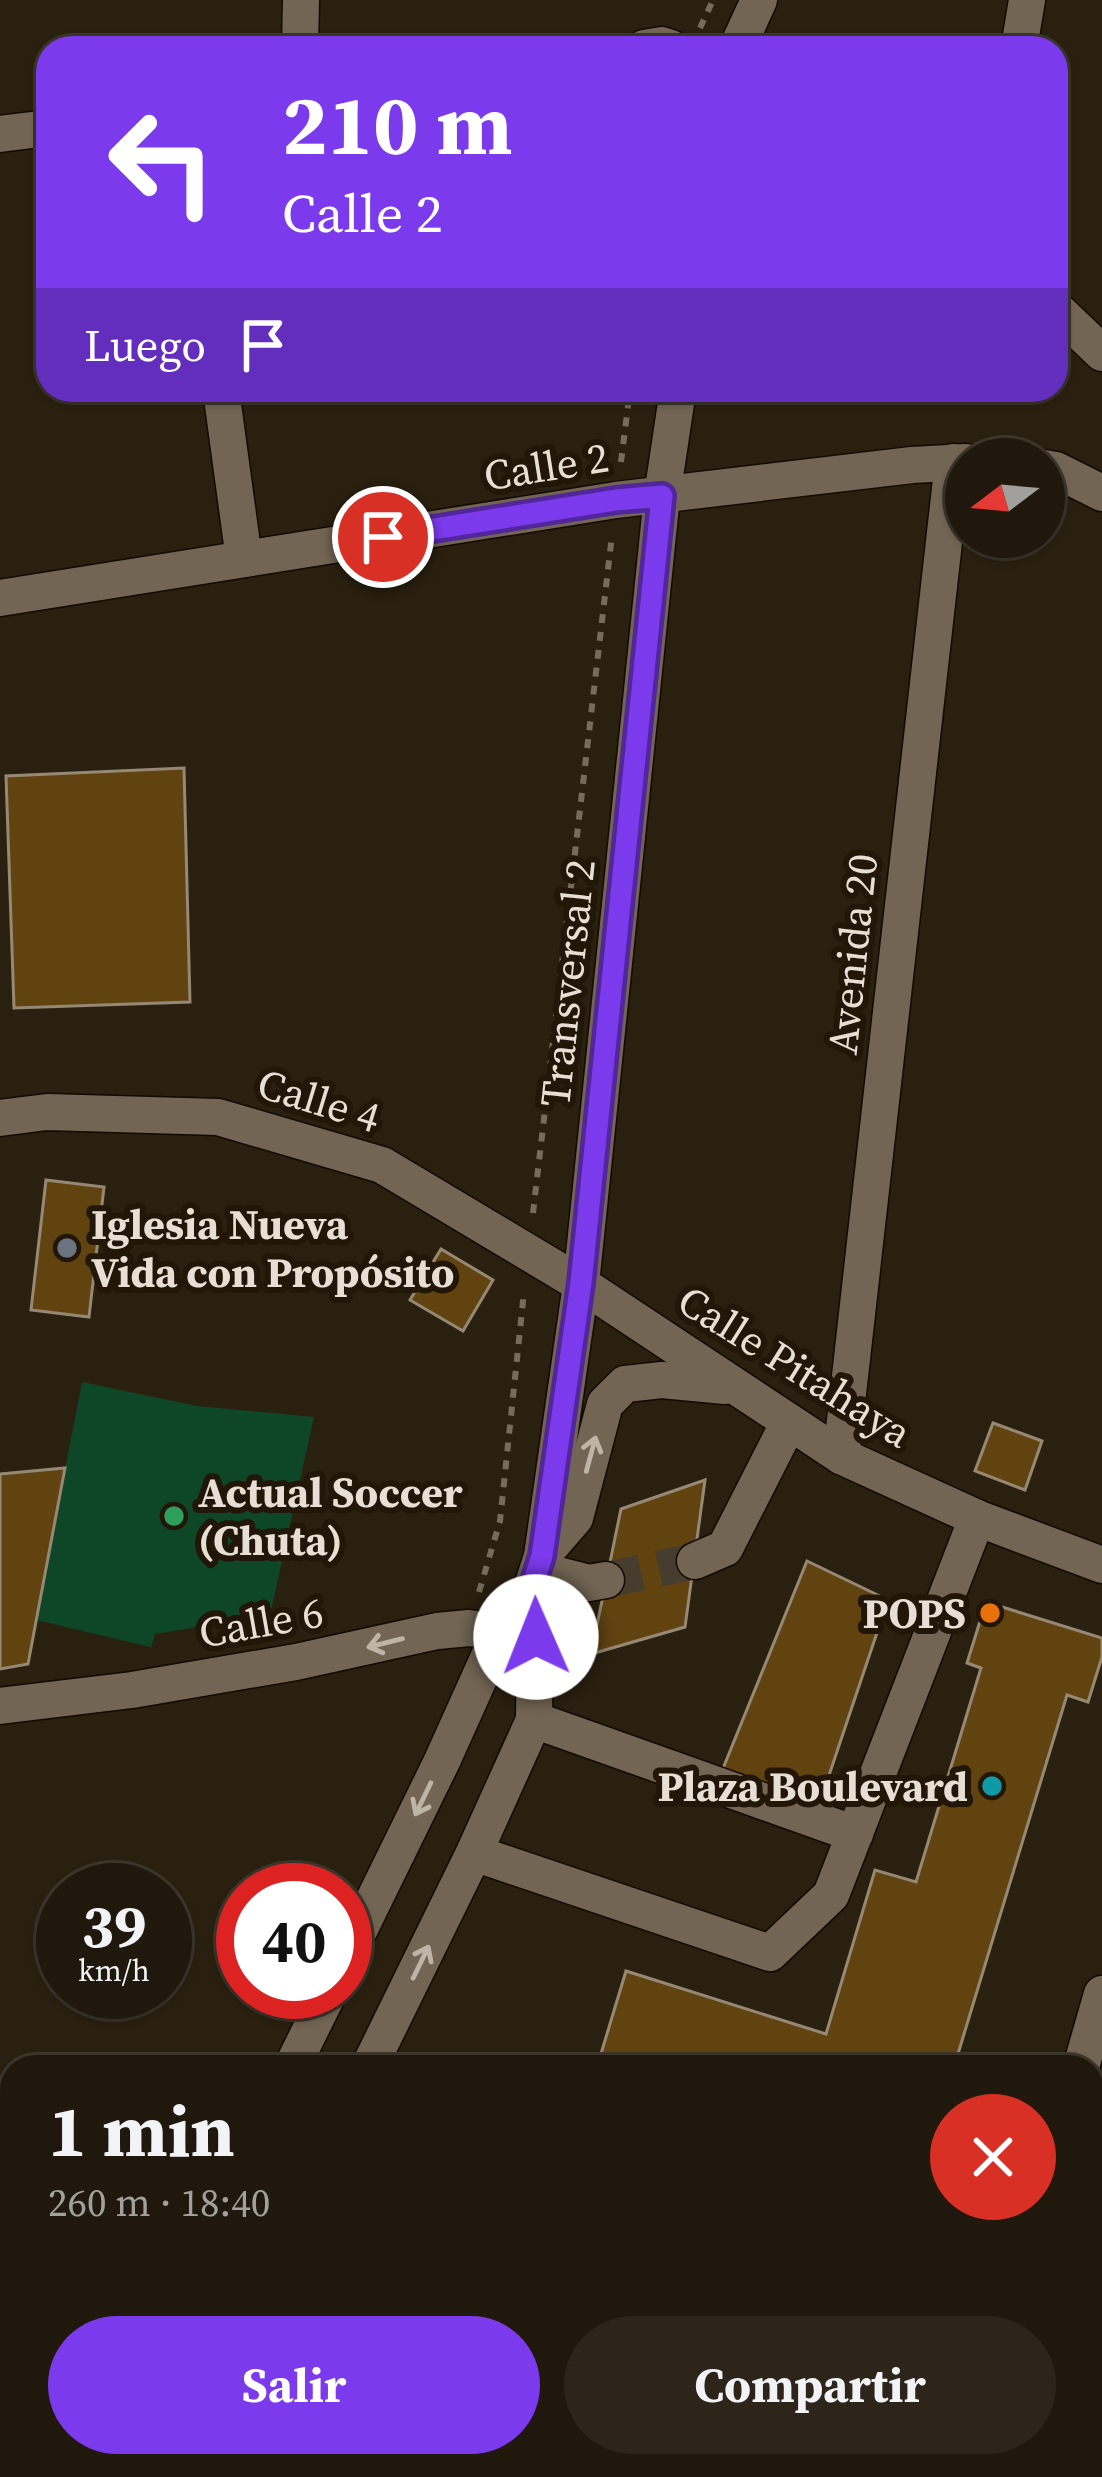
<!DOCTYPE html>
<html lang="es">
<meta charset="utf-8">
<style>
:root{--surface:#20180c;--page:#2d251a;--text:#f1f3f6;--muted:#a2a09d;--line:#3d372d;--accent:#7c3aed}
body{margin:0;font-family:"Source Serif 4",serif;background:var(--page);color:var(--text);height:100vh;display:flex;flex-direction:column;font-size:45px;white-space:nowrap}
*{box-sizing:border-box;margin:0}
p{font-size:39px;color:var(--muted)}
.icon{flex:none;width:66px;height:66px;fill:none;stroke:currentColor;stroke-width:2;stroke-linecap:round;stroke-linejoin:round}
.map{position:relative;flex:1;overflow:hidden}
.panel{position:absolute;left:0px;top:2055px;width:1104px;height:423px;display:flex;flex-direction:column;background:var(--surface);border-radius:36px 36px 0 0;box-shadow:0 3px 9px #0004,0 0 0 3px var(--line)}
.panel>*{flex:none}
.guide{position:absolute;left:36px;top:36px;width:1032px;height:366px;border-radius:36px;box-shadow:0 3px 9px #0004,0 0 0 3px var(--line);background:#7c3aed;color:#fff;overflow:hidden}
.needle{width:78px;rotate:254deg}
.controls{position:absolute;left:945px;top:438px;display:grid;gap:24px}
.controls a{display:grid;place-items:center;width:120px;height:120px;border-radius:50%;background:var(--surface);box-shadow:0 3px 9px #0004,0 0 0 3px var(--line);font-size:60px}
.speed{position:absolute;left:36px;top:1863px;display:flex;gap:24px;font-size:60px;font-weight:700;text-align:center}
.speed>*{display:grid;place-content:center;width:156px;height:156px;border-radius:50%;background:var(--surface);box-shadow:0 3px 9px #0004,0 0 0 3px var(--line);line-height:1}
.speed small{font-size:30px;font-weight:400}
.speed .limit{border:18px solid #d22;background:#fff;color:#111}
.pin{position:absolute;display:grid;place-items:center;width:102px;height:102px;color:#fff;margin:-51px;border:6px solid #fff;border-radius:50%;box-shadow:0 3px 12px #0007}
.me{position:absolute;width:132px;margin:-66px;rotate:359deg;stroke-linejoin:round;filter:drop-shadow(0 0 9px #0008)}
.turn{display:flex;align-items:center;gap:42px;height:252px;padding:0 48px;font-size:54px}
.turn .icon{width:156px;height:156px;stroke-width:2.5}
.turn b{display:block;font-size:84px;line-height:102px}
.then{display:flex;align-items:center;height:114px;padding:0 48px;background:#0003;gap:24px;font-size:45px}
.round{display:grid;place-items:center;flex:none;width:126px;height:126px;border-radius:63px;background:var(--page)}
.summary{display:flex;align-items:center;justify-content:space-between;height:204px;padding:0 48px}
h1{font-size:72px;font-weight:700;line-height:90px}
.primary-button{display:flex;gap:24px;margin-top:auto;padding:24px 48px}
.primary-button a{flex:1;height:138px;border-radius:72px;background:var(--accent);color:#fff;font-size:48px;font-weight:700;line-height:138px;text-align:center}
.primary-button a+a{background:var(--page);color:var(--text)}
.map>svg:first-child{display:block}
</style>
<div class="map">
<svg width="1102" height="2477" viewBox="0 0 1102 2477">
<rect width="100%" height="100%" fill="#2a2010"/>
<g fill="#0d4728">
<path d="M82 1382 197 1406 314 1417 270 1615 155 1634 151 1647 36 1620Z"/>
<path d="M1092 2453 1102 2455V2477H210L213 2466H1092Z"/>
</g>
<g fill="#614310" stroke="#958875" stroke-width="3">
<path d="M184 768 190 1002 14 1008 6 776Z"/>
<path d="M46 1180 104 1187 89 1317 31 1310Z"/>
<path d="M441 1249 493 1280 463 1331 410 1300Z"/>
<path d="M993 1423 1042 1441 1025 1490 975 1471Z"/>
<path d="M65 1468 28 1664 0 1669V1474Z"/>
<path d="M705 1480 685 1627 591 1654 621 1509Z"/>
<path d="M807 1561 888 1600 817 1811 722 1771Z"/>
<path d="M986 1602 1102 1638V1657L1088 1702 1067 1695 954 2067H597L626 1971 826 2034 875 1870 916 1882 981 1668 967 1663Z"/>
<path d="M555 2466H788L785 2477H552Z"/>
</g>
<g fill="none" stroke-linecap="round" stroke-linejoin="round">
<path stroke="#463d2e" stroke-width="36" stroke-dasharray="36 18" stroke-linecap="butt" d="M606 1580 695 1561"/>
<defs>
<g id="minor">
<path d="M300 48 301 0"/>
<path d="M644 48 662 45 671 48"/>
<path d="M737 48 759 0"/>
<path d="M1019 48 1027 0"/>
<path d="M0 134 48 128"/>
<path d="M1056 309 1102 353"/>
<path d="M221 390 244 559"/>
<path d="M1044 468 1056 470 1102 493"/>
<path d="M0 598 616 500 912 465 966 462"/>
<path d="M0 1118 47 1112 218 1117 382 1165 581 1284 841 1456 977 1518 1102 1565"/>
<path d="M841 1456 953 462"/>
<path d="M542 1556 575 1518 605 1404 625 1384 662 1380 725 1386"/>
<path d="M695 1561 725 1548 789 1422"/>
<path d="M538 1570 589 1583 606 1580"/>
<path d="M0 1706 132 1690 296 1662 437 1631 469 1628 536 1637"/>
<path d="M534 1720 855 1834"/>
<path d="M474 1853 770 1953 831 1895 977 1518"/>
<path d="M345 1959 442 1761 500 1632 533 1584 542 1556 581 1284 662 496 678 390"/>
<path d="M292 2067 329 1992"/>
<path d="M369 2067 474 1853 534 1720 535 1617"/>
<path d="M1081 2067 1102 1994"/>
<path d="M1092 2437 1102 2440"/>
<path d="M104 2477 109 2466"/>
<path d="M179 2477 182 2466"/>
</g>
</defs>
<use href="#minor" stroke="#130900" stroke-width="39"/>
<g stroke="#756c5e" stroke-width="6" stroke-dasharray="9 9" stroke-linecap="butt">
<path d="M700 28 713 0"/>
<path d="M621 462 630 390"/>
<path d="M533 1213 612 535"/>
<path d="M479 1592 500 1521 524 1292"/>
</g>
<use href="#minor" stroke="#726553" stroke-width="36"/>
</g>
<defs><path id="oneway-shaft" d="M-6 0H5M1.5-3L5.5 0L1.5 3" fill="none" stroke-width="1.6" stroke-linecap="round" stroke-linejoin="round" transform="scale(3)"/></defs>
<g stroke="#beb4a8">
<use href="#oneway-shaft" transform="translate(591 1454) rotate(-75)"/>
<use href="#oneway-shaft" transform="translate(385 1643) rotate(166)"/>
<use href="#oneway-shaft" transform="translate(423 1799) rotate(116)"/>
<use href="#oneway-shaft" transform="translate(421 1962) rotate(-64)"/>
</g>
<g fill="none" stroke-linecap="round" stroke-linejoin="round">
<defs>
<path id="route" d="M383 537 616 500 662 496 581 1283 542 1556 533 1584 536 1637"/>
</defs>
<use href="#route" stroke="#51269a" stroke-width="30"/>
<use href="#route" stroke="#7c3aed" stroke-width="21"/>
</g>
<circle fill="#6b7280" stroke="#211607" stroke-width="4.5" cx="67" cy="1248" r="12"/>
<circle fill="#2e9e5b" stroke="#211607" stroke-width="4.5" cx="174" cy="1516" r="12"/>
<circle fill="#e8710a" stroke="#211607" stroke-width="4.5" cx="990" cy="1613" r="12"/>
<circle fill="#0f9aa8" stroke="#211607" stroke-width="4.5" cx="992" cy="1786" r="12"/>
<g text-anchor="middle" stroke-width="12" stroke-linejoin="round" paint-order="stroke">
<g font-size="42" fill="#e7dfd5" stroke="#211607">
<text transform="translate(546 466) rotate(-9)" y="15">Calle 2</text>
<text transform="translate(852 954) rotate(-84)" y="15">Avenida 20</text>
<text transform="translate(567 983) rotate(-84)" y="15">Transversal 2</text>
<text transform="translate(319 1100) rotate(17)" y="15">Calle 4</text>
<text transform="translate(795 1366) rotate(32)" y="15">Calle Pitahaya</text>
<text transform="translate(261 1622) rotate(-10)" y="15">Calle 6</text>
</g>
<g font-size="42" font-weight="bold" fill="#e7dfd5" stroke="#211607" text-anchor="start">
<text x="91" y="1239">Iglesia Nueva<tspan x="91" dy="48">Vida con Propósito</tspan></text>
<text x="198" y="1507">Actual Soccer<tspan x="198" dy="48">(Chuta)</tspan></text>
<text x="966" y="1628" text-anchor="end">POPS</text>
<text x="968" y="1801" text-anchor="end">Plaza Boulevard</text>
</g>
</g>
</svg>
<div class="controls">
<a><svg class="needle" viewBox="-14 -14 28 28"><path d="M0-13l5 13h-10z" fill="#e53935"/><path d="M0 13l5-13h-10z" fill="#a2a09d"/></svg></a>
</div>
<div class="speed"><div>39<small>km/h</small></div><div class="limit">40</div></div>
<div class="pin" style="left:383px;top:537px;background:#d93025"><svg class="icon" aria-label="arrive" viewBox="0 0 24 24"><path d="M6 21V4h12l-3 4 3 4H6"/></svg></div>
<svg class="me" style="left:536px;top:1637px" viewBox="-20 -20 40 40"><circle r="19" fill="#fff"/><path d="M0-13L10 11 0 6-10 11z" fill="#7c3aed"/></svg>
<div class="guide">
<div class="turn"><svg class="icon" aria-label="left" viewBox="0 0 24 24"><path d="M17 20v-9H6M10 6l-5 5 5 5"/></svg><div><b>210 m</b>Calle 2</div></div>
<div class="then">Luego<svg class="icon" aria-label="arrive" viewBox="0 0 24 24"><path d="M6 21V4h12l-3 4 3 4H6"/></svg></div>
</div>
<section class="panel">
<div class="summary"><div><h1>1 min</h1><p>260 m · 18:40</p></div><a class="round" style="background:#d93025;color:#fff"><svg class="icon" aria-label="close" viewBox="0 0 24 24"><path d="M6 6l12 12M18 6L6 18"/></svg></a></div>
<div class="primary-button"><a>Salir</a><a>Compartir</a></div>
</section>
</div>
